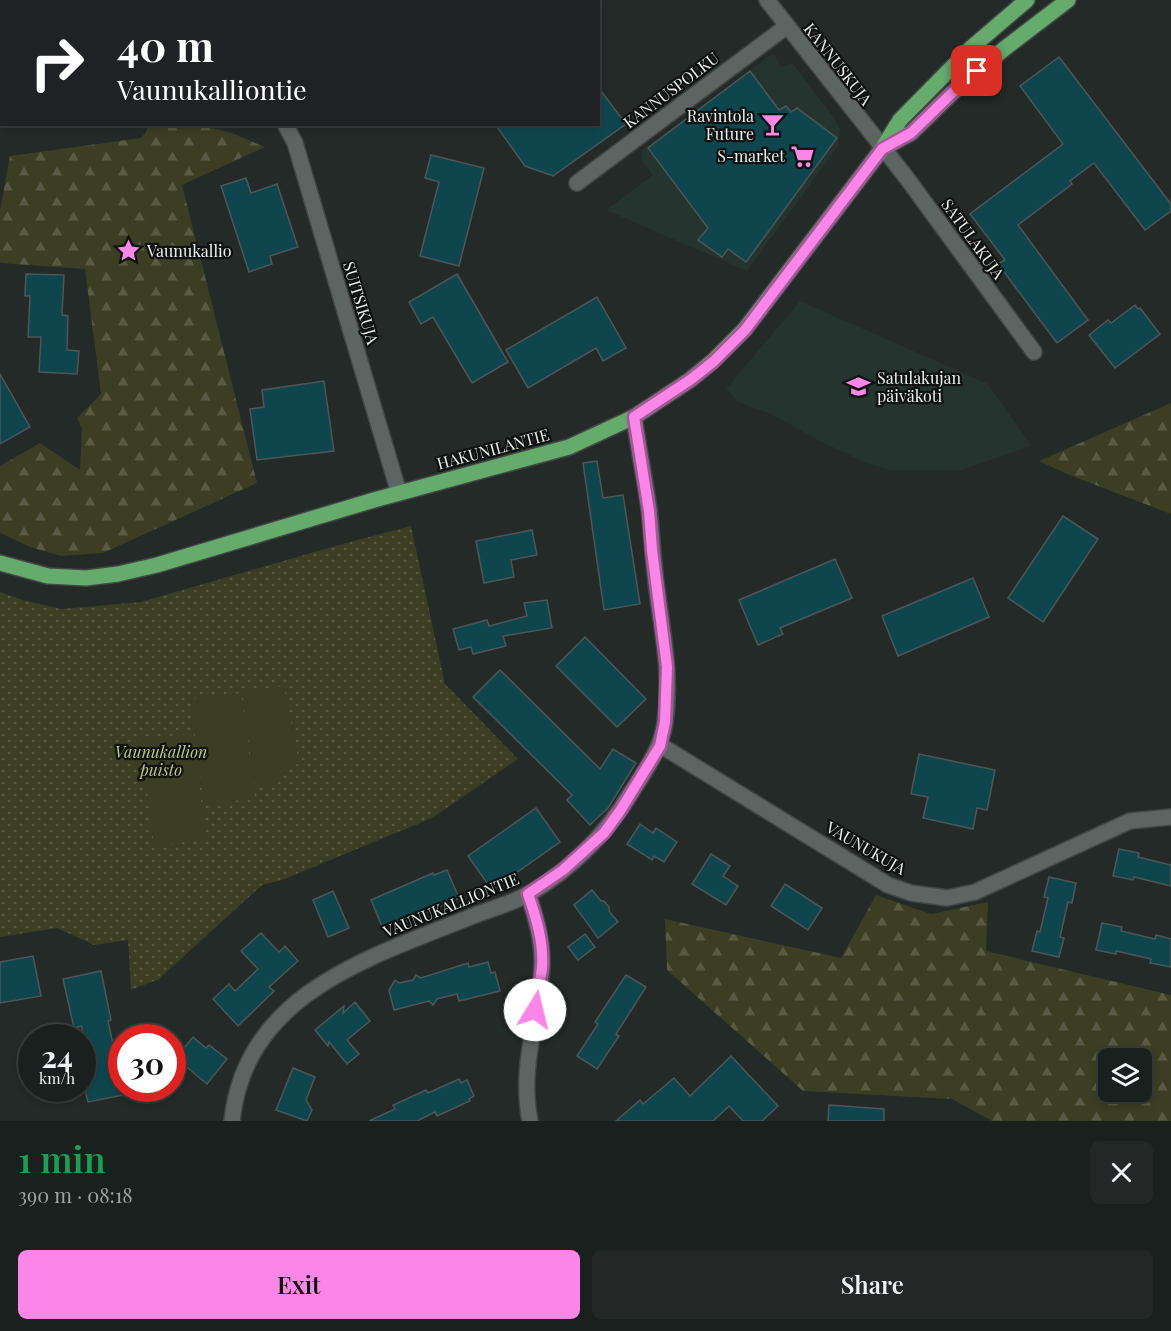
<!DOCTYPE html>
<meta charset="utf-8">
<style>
:root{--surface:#1a201e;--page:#232827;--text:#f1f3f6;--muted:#9fa3a4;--line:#383e3c;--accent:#fa87e7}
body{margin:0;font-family:"Playfair Display",serif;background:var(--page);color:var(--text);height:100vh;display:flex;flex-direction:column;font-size:22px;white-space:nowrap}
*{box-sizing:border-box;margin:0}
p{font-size:20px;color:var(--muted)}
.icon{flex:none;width:33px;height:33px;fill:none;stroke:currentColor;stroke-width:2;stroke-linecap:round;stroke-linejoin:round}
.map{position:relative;height:1121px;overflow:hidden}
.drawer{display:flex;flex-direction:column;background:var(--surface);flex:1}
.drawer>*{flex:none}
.top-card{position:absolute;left:0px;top:0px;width:600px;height:126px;box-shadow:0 3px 9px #0003,0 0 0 2px var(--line);background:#202124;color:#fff;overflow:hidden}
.controls{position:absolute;left:1098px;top:1048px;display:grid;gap:12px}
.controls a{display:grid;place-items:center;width:54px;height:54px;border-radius:9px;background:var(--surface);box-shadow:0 3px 9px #0003,0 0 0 2px var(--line);font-size:30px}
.speed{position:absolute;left:18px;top:1024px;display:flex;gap:12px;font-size:30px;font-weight:700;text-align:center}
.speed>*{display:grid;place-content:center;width:78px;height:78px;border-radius:50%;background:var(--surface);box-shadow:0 3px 9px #0003,0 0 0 2px var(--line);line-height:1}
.speed small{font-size:15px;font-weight:400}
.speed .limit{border:9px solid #d22;background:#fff;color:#111}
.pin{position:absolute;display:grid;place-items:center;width:51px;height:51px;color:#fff;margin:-26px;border-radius:12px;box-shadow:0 3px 9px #0006}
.me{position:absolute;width:66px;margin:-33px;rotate:9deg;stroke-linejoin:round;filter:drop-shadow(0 0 4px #0008)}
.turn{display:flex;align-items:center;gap:21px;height:126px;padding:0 18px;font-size:27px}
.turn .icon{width:78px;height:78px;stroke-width:2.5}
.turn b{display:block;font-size:42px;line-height:51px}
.round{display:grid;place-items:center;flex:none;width:63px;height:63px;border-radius:9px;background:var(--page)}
.headline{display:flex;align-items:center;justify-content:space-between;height:102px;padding:0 18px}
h1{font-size:36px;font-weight:600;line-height:45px;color:#1e9e55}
.button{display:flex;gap:12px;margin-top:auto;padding:12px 18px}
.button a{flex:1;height:69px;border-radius:9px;background:var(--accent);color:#111;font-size:24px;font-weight:600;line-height:69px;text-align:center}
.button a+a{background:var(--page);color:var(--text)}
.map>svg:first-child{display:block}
</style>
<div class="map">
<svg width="1171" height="1121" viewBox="0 0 1171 1121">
<defs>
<pattern id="forest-firs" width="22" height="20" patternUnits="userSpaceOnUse" patternTransform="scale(1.5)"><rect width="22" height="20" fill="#3b3e23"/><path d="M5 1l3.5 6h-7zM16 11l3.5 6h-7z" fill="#585a43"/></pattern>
<pattern id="park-dots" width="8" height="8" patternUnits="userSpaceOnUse" patternTransform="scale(1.5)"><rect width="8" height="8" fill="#3b3e23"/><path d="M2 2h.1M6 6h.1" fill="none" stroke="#585a43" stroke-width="1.8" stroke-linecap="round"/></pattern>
</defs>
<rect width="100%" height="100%" fill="#232a28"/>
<g fill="#263430">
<path d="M773 53 782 67 792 63 832 115 840 129 838 146 747 271 606 210 653 175 642 161 641 151Z"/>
<path d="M800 301 988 384 1031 446 961 470H890L864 462 818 440 771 414 738 402 726 389Z"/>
</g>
<g fill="url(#forest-firs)" fill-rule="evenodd">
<path d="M149 124 200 125 229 132 265 147 182 185 257 483 103 553 61 556 30 547 0 533V466L40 443 80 470 82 429 77 418 101 394 85 269 0 263V210L10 156 141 138 146 132Z"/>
<path d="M1171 403V514L1067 474 1039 461Z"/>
<path d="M876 895 931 914 988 902 986 951 1171 995V1121H992L952 1099 803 1091 667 970 665 919 841 958ZM1108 1059H1142V1092H1108Z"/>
</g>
<path fill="url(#park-dots)" d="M411 526 445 684 518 759 432 818 282 880 262 885 159 979 131 990 128 940 94 945 57 928 0 937V592L23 600 61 609 141 602 342 544Z"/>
<g fill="#3b3e23">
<path d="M284 686 299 764 281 768 276 784 255 789 242 692Z"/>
<path d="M241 693 255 798 204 805 190 699Z"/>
<path d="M192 733 206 839 154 846 140 740Z"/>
</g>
<g fill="#0f464e" stroke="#4e5657" stroke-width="1.5">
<path d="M1059 57 1171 204V211L1145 230 1094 163 1070 181 1072 184 1018 225 1088 320 1057 343 998 264 1005 260 970 214 1063 144 1020 86Z"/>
<path d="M750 71 779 110 786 106 791 112 797 108 837 138 746 262 728 249 722 257 698 240 708 228 648 148Z"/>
<path d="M598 87 626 124 553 176 525 166 495 124H598Z"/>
<path d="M431 155 484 168 459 266 420 256 439 182 425 178Z"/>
<path d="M246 178 251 193 277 184 298 247 270 256 272 264 249 272 221 186Z"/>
<path d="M26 274 64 275 62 315 68 316 67 350 79 351 77 374 39 372 41 337H28L30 296H25Z"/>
<path d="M457 274 508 362 472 383 433 317 421 324 409 302Z"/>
<path d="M597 297 626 348 603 361 596 348 528 388 506 350Z"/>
<path d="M1135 305 1138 309 1140 308 1160 334 1115 368 1089 335 1108 320 1111 323Z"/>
<path d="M0 374 30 427 0 444Z"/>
<path d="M324 381 334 451 257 460 250 409 264 407 262 390Z"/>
<path d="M597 461 603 498 623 495 640 604 604 610 583 463Z"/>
<path d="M1063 516 1098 539 1043 622 1008 598Z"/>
<path d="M532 530 537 555 511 560 514 577 484 583 476 541Z"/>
<path d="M835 559 852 598 780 628 783 634 758 645 739 600Z"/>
<path d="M973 578 989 617 898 656 882 616Z"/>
<path d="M547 600 552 628 503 636 506 646 473 654 471 647 459 650 453 629 487 620 489 626 527 616 524 603Z"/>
<path d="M585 637 646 699 617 727 556 666Z"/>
<path d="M500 670 600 769 613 749 636 763 608 808 590 825 567 800 572 795 473 697Z"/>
<path d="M919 754 995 770 987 810 977 808 973 829 923 818 928 797 911 794Z"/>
<path d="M536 808 560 842 492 890 468 856Z"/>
<path d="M640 824 653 833 656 828 677 842 664 862 654 856 652 860 627 844Z"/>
<path d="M1119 849 1139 853 1138 857 1171 865V886L1134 877 1133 880 1113 876Z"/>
<path d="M711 854 730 866 723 876 738 886 726 905 692 884Z"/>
<path d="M447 870 459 898 384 931 371 900 433 873 434 875Z"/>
<path d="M1049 877 1076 883 1072 903 1068 902 1060 937 1064 938 1059 957 1032 951 1037 931 1040 932 1048 898 1044 897Z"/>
<path d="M785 884 822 908 808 930 771 906Z"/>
<path d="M592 890 601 901H604L609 907V911L618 922 598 938 574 905Z"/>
<path d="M333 891 349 928 328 937 313 900Z"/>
<path d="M1102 923 1122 927 1121 931 1155 939 1156 935 1171 939V967L1150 963 1151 959 1116 951V954L1096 950Z"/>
<path d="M261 933 279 952 285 946 298 961 269 987 274 991 238 1026 213 999 229 984 235 991 258 969 241 951Z"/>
<path d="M585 934 595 947 578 960 568 947Z"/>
<path d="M33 956 41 996 0 1003V962Z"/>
<path d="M488 962 491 973 495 972 500 991 459 1001 457 994 437 999 433 1005 429 1001 394 1010 389 990 395 980 399 983 413 980 416 975 421 978 468 963 469 967Z"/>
<path d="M101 971 111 1020 108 1021 124 1095 88 1102 82 1077V1026L74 1028 63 979Z"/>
<path d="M626 975 646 987 616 1034 619 1036 597 1069 577 1056 598 1024 595 1022Z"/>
<path d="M355 1002 370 1021 347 1040 359 1054 347 1064 329 1042 328 1046 315 1030 344 1006 343 1013Z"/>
<path d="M193 1037 206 1048 209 1045 227 1059 207 1084 176 1058Z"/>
<path d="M731 1056 778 1106 762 1121H743L729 1106 713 1121H616L640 1100 643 1104 674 1078 690 1096Z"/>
<path d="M293 1068 315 1077 306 1100 312 1110 307 1121 276 1110Z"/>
<path d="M459 1079 461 1083 467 1080 474 1096 469 1099 470 1101 437 1116 435 1112 417 1121H369L395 1109 393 1105 426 1090 428 1093Z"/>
<path d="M829 1105 884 1109V1121H828Z"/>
</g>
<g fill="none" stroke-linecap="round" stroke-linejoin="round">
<defs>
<g id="minor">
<path d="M767 0 906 177 1034 352"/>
<path d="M285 124 295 143 399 493"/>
<path d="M577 183 787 26"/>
<path d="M660 745 888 885 911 893 947 898 975 892 1130 821 1171 817"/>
<path d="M528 894C536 917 543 942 542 966 539 1020 519 1066 530 1121"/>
<path d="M232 1121C245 993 371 957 473 916 491 909 512 903 529 894 571 869 606 834 631 793 645 771 661 749 665 723 672 676 662 629 656 583 653 559 652 534 649 509 645 478 638 448 634 417"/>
</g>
<g id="major">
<path d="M885 147 911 133 951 94 1004 49 1068 0"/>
<path d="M0 563 48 576 86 578 118 574 157 565 374 500 569 447 634 417 690 380 713 361 745 329 882 149 900 120 971 48 1027 0"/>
</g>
</defs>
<use href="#minor" stroke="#424746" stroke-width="18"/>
<use href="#major" stroke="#424746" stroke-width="18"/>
<use href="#minor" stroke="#5d6562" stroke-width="15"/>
<use href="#major" stroke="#64ab6c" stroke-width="15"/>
</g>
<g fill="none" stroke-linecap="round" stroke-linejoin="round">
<defs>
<path id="route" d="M535 1010C537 996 540 982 542 968 544 943 536 917 528 894L563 870 604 833 620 811 660 746 665 722 667 667 652 550 649 511 634 417 690 380 713 362 745 330 882 149 911 133 951 94 977 71"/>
</defs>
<use href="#route" stroke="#a25896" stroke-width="15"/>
<use href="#route" stroke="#fa87e7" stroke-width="10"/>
</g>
<defs>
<symbol id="bar-bare" viewBox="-9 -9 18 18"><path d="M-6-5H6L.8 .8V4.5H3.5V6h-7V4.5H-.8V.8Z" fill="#fa87e7" stroke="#0f1211" stroke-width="2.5" paint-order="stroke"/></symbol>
<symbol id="supermarket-bare" viewBox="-9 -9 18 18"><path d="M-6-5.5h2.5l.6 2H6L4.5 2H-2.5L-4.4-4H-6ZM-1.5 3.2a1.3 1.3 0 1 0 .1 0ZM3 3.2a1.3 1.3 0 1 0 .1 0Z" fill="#fa87e7" stroke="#0f1211" stroke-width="2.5" paint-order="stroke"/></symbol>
<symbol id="sight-bare" viewBox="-9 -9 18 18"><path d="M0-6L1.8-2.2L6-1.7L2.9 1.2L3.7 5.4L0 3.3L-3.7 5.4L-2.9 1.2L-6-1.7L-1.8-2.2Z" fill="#fa87e7" stroke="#0f1211" stroke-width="2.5" paint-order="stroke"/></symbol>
<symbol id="school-bare" viewBox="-9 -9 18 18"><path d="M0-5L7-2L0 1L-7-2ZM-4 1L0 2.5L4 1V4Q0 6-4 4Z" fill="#fa87e7" stroke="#0f1211" stroke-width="2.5" paint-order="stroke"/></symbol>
</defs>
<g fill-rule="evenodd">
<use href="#bar-bare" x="756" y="108" width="33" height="33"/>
<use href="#supermarket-bare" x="786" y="140" width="33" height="33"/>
<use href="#sight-bare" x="112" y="234" width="33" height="33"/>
<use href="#school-bare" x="842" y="370" width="33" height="33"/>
</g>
<g text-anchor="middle" stroke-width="4.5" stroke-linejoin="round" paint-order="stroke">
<g font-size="16" fill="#ebf0ef" stroke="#0f1211">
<text transform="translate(838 64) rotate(52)" y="6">KANNUSKUJA</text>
<text transform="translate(671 90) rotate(-37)" y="6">KANNUSPOLKU</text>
<text transform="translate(973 239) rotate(54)" y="6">SATULAKUJA</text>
<text transform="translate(361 303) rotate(73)" y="6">SUITSIKUJA</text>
<text transform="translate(493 449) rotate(-15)" y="6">HAKUNILANTIE</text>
<text transform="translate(866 848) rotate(30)" y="6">VAUNUKUJA</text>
<text transform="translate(451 905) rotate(-22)" y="6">VAUNUKALLIONTIE</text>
</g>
<g font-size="16" fill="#ebf0ef" stroke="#0f1211" text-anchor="end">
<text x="754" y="122">Ravintola<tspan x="754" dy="18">Future</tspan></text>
<text x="785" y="162">S-market</text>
<text x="147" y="257" text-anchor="start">Vaunukallio</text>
<text x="877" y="384" text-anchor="start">Satulakujan<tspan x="877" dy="18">päiväkoti</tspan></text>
</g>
<g font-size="16" font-style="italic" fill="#c3cb89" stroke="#0f1211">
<text x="161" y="758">Vaunukallion<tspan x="161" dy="18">puisto</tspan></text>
</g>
</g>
</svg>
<div class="controls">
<a><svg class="icon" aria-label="layers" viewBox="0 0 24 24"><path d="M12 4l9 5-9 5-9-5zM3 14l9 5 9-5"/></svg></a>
</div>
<div class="speed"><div>24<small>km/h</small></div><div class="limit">30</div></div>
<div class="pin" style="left:977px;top:71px;background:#d93025"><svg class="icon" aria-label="arrive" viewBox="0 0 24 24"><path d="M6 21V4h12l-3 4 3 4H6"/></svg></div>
<svg class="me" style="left:535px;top:1010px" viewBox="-20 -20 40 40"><circle r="19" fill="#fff"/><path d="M0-13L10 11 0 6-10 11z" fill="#fa87e7"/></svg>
<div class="top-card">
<div class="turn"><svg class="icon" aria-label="right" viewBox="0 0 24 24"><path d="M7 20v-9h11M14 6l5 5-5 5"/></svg><div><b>40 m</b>Vaunukalliontie</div></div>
</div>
</div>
<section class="drawer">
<div class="headline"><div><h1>1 min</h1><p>390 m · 08:18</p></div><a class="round"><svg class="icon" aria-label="close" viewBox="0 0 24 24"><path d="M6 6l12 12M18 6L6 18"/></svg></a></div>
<div class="button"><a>Exit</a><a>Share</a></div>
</section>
